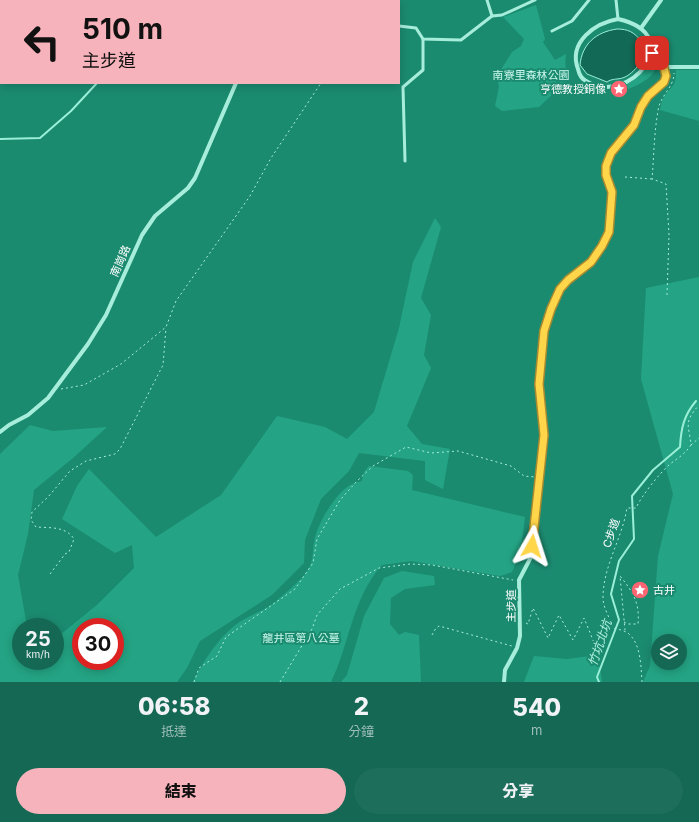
<!DOCTYPE html>
<html lang="zh-TW">
<meta charset="utf-8">
<style>
:root{--surface:#146854;--page:#1d6e5a;--text:#f1f3f6;--muted:#9dbeb8;--accent:#f7b3bb}
body{margin:0;font-family:Inter,"Noto Sans TC",sans-serif;background:var(--page);color:var(--text);height:100vh;display:flex;flex-direction:column;font-size:15px;white-space:nowrap}
*{box-sizing:border-box;margin:0}
p{font-size:13px;color:var(--muted)}
.icon{flex:none;width:22px;height:22px;fill:none;stroke:currentColor;stroke-width:2;stroke-linecap:round;stroke-linejoin:round}
.map{position:relative;height:682px;overflow:hidden}
.sheet{display:flex;flex-direction:column;background:var(--surface);flex:1}
.sheet>*{flex:none}
.hud{position:absolute;left:0px;top:0px;width:400px;height:84px;box-shadow:0 2px 10px #0003;background:#f7b3bb;color:#111;overflow:hidden}
.controls{position:absolute;left:651px;top:634px;display:grid;gap:8px}
.controls a{display:grid;place-items:center;width:36px;height:36px;border-radius:50%;background:var(--surface);box-shadow:0 2px 10px #0003;font-size:20px}
.speed{position:absolute;left:12px;top:618px;display:flex;gap:8px;font-size:20px;font-weight:700;text-align:center}
.speed>*{display:grid;place-content:center;width:52px;height:52px;border-radius:50%;background:var(--surface);box-shadow:0 2px 10px #0003;line-height:1}
.speed small{font-size:10px;font-weight:400}
.speed .limit{border:6px solid #d22;background:#fff;color:#111}
.pin{position:absolute;display:grid;place-items:center;width:34px;height:34px;color:#fff;margin:-17px;border-radius:8px;box-shadow:0 2px 6px #0006}
.me{position:absolute;width:44px;margin:-22px;rotate:6deg;stroke-linejoin:round;filter:drop-shadow(0 0 3px #0008)}
.turn{display:flex;align-items:center;gap:14px;height:84px;padding:0 16px;font-size:18px}
.turn .icon{width:52px;height:52px;stroke-width:2.5}
.turn b{display:block;font-size:28px;line-height:34px}
.eta{display:flex;justify-content:space-evenly;align-items:center;height:68px;text-align:center}
.eta b{font-size:24px;font-weight:800;line-height:28px}
.action{display:flex;gap:8px;margin-top:auto;padding:8px 16px}
.action a{flex:1;height:46px;border-radius:24px;background:var(--accent);color:#111;font-size:16px;font-weight:800;line-height:46px;text-align:center}
.action a+a{background:var(--page);color:var(--text)}
.map>svg:first-child{display:block}
</style>
<div class="map">
<svg width="699" height="682" viewBox="0 0 699 682">
<rect width="100%" height="100%" fill="#1b8b70"/>
<g fill="#24a484" fill-rule="evenodd">
<path d="M536 5 545 39 543 42 555 60 566 54C565 62 564 69 571 77L539 107 502 111 495 106 499 87 497 76 512 52 521 46 524 39 503 17Z"/>
<path d="M651 55 655 58C656 64 656 68 653 73 648 82 620 95 611 90L613 87 633 79Z"/>
<path d="M676 70H699V121L660 110C661 106 662 100 664 97 672 84 676 89 676 70Z"/>
<path d="M435 218 441 227 421 298 431 315 424 355 431 368 407 426 422 444 450 449 443 489 425 480V461L359 453 349 471 321 499 305 540 304 563 272 595 200 641 187 668 177 682H0V454L30 425 53 431 107 427 73 458 34 490 28 534 18 575 26 621 39 627H21V661H55V634L60 635 98 604 134 568 132 545 115 553 62 519 77 486 89 469 156 537 221 495 277 416 325 427 347 439 374 412 399 328 413 262ZM81 627H115V661H81Z"/>
<path d="M699 277V682H643L650 666 658 556 673 494 641 379 646 288ZM658 641H680V663H658Z"/>
<path d="M369 466 408 471 413 475 412 490 525 517 521 550 512 572 500 576 411 561 382 565C352 598 350 643 331 682H193C203 662 216 641 234 626 245 617 259 613 271 605 278 600 300 581 305 574 314 562 312 556 314 543 316 525 335 494 350 485 354 483 358 482 362 481L364 472Z"/>
<path d="M402 571 434 576 435 585 405 589 391 598 390 624 399 635 405 632 419 635 421 682H341L347 675 364 616 384 578Z"/>
<path d="M598 655 602 682H524L534 656 567 659Z"/>
</g>
<path fill="#126955" stroke="#9aefd8" d="M617 29C628 29 634 32 641 41 651 52 636 72 625 77 619 80 612 78 607 82L587 74 580 65C582 44 596 32 617 29Z"/>
<g fill="none" stroke-linecap="round" stroke-linejoin="round">
<g stroke="#9aefd8" stroke-width="2">
<path d="M172 1 173 0"/>
<path d="M0 139 40 138 71 111 97 83"/>
<path d="M599 682 597 677 619 620 611 594 619 561 634 539 632 496 653 470 680 447C681 428 684 415 696 401"/>
</g>
<g stroke="#a7eddb" stroke-width="1" stroke-dasharray="2 3" stroke-linecap="butt">
<path d="M30 1 31 0"/>
<path d="M0 24 1 23"/>
<path d="M625 177 652 179"/>
<path d="M667 295 669 235 666 184 652 179C654 156 654 133 658 111 660 95 674 88 674 73"/>
<path d="M61 389 84 385 121 364 166 327 176 301 250 196 271 158 321 83"/>
<path d="M691 445 699 438"/>
<path d="M50 574 65 554 69 552 74 539C66 526 49 528 36 527L31 520 32 512 48 497 70 471 86 461 115 454 120 449 163 365 166 328"/>
<path d="M624 622 628 624H638C640 603 633 592 620 576L625 630"/>
<path d="M526 623 528 624 533 608 548 638 559 615 573 640 584 618 595 645C599 638 603 628 611 627"/>
<path d="M432 635 436 628 439 626 512 646"/>
<path d="M194 682 199 668 217 656 226 637 295 589 313 563 317 539 340 500 357 481 373 466 406 447 431 453 458 451 511 466 524 476 535 477"/>
<path d="M280 682 312 629 317 615 340 589 379 568 410 564 432 565 513 580"/>
<path d="M642 682C641 667 641 638 624 631 620 629 616 630 612 627 610 617 603 608 603 598 603 566 622 539 627 508H636C642 495 659 474 670 464 678 458 685 454 691 445 689 425 683 423 699 405"/>
</g>
<g stroke="#a7eddb" stroke-width="3">
<path d="M487 0 492 16"/>
<path d="M616 0 618 19"/>
<path d="M399 26 416 28 423 39 461 40 492 16 502 15 535 0"/>
<path d="M552 31 572 21 589 0"/>
<path d="M405 161 403 87 423 70V39"/>
</g>
<g stroke="#a7eddb" stroke-width="4">
<path d="M285 1V0"/>
<path d="M376 1 377 0"/>
<path d="M618 19C690 35 628 108 586 81 582 79 579 74 578 69 568 42 595 23 618 19Z"/>
<path d="M641 28 661 0"/>
<path d="M665 67H699"/>
<path d="M0 432 9 425 28 415 48 398 88 344 106 315 142 235 155 216 188 188 195 178 236 83"/>
<path d="M504 682 505 670 517 648 520 636 519 580 531 557 542 461 544 435 539 384 544 331 551 309 560 289 568 280 591 262 602 246 609 232 612 192 606 175V166L611 153 634 125 641 107 648 95 664 82 666 76 662 60 652 53"/>
</g>
</g>
<g fill="none" stroke-linecap="round" stroke-linejoin="round">
<defs>
<path id="route" d="M532 546 544 435 539 384 544 331 551 309 560 289 568 280 591 262 602 246 609 232 612 192 606 175V166L611 153 634 125 641 107 648 96 664 82 666 76 662 60 652 53"/>
</defs>
<use href="#route" stroke="#a68a30" stroke-width="10"/>
<use href="#route" stroke="#ffd54a" stroke-width="7"/>
</g>
<defs>
<symbol id="sight-disc" viewBox="-11 -11 22 22"><circle r="9.5" fill="#fe6472" stroke="#1b8b70"/><path d="M0-6L1.8-2.2L6-1.7L2.9 1.2L3.7 5.4L0 3.3L-3.7 5.4L-2.9 1.2L-6-1.7L-1.8-2.2Z" fill="#fff"/></symbol>
</defs>
<g fill-rule="evenodd">
<use href="#sight-disc" x="609" y="79" width="20" height="20"/>
<use href="#sight-disc" x="630" y="580" width="20" height="20"/>
</g>
<g text-anchor="middle" stroke-width="4" stroke-linejoin="round" paint-order="stroke">
<g font-size="11" fill="#ccf9ee" stroke="#1b8b70">
<text x="531" y="79">南寮里森林公園</text>
<text x="301" y="642">龍井區第八公墓</text>
</g>
<g font-size="11" fill="#fff" stroke="#1b8b70" text-anchor="end">
<text x="606" y="93">亨德教授銅像</text>
<text x="653" y="594" text-anchor="start">古井</text>
</g>
<g font-size="11" fill="#fff" stroke="#1b8b70">
<text transform="translate(120 261) rotate(-66)" y="4">南崗路</text>
<text transform="translate(611 533) rotate(-71)" y="4">C步道</text>
<text transform="translate(511 606) rotate(-90)" y="4">主步道</text>
</g>
<g font-size="12" font-style="italic" fill="#b2f4e3" stroke="#1b8b70">
<text transform="translate(600 643) rotate(-71)" y="4">竹坑北坑</text>
</g>
</g>
</svg>
<div class="controls">
<a><svg class="icon" aria-label="layers" viewBox="0 0 24 24"><path d="M12 4l9 5-9 5-9-5zM3 14l9 5 9-5"/></svg></a>
</div>
<div class="speed"><div>25<small>km/h</small></div><div class="limit">30</div></div>
<div class="pin" style="left:652px;top:53px;background:#d93025"><svg class="icon" aria-label="arrive" viewBox="0 0 24 24"><path d="M6 21V4h12l-3 4 3 4H6"/></svg></div>
<svg class="me" style="left:532px;top:546px" viewBox="-20 -20 40 40"><path d="M0-17L14 15 0 8-14 15z" fill="#ffd54a" stroke="#fff" stroke-width="4"/></svg>
<div class="hud">
<div class="turn"><svg class="icon" aria-label="left" viewBox="0 0 24 24"><path d="M17 20v-9H6M10 6l-5 5 5 5"/></svg><div><b>510 m</b>主步道</div></div>
</div>
</div>
<section class="sheet">
<div class="eta">
<div><b>06:58</b><p>抵達</p></div>
<div><b>2</b><p>分鐘</p></div>
<div><b>540</b><p>m</p></div>
</div>
<div class="action"><a>結束</a><a>分享</a></div>
</section>
